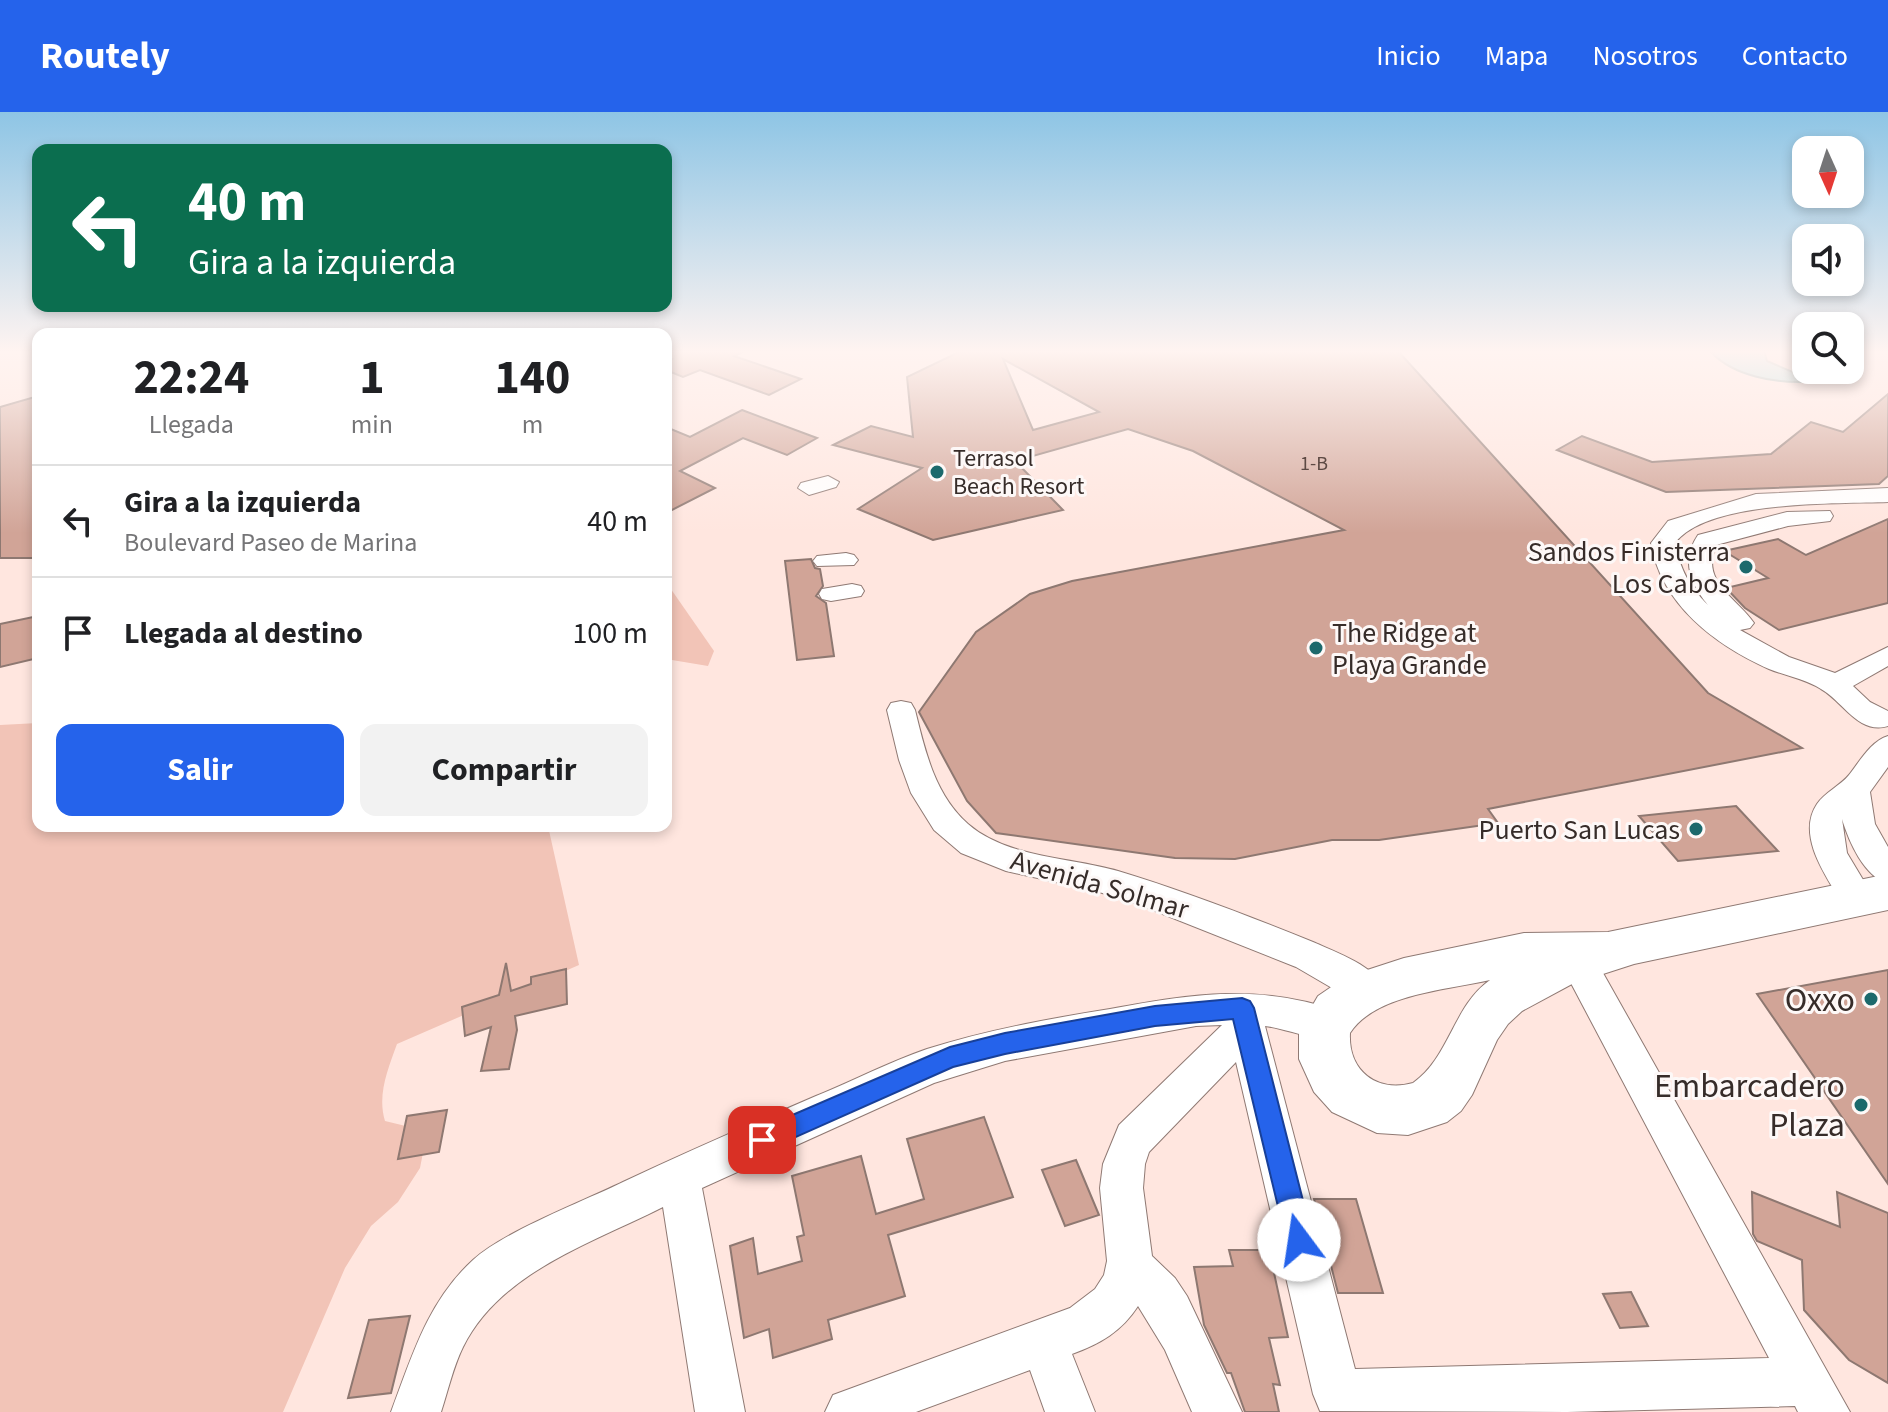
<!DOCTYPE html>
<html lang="es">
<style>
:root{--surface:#fff;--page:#f2f2f2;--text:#202124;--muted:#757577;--line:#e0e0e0;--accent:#2563eb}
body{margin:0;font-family:"Source Sans 3",sans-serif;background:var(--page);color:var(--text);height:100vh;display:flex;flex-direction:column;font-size:30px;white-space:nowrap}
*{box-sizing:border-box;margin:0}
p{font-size:26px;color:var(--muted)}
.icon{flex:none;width:44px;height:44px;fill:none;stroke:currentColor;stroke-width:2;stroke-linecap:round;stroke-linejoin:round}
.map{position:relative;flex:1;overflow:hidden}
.panel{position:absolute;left:32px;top:216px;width:640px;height:504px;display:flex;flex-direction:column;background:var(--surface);border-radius:16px;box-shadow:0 4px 12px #0003}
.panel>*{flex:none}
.top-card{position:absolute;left:32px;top:32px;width:640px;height:168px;border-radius:16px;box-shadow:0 4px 12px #0003;background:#0b6e4f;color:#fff;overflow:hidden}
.needle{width:52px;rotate:177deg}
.buttons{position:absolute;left:1792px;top:24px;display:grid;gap:16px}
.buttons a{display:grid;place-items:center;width:72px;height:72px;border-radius:16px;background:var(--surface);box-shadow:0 4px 12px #0003;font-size:40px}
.pin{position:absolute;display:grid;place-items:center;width:68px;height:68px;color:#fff;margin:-34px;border-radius:16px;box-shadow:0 4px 12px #0006}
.me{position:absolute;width:88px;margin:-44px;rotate:346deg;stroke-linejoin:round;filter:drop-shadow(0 0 6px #0008)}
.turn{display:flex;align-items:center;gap:28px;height:168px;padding:0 24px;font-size:36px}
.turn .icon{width:104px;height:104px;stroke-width:2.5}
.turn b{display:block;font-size:56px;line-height:68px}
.eta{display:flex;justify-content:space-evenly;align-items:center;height:136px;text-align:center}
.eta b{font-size:48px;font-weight:700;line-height:56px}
.action{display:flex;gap:16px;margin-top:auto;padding:16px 24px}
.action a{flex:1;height:92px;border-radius:16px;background:var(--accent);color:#fff;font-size:32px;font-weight:700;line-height:92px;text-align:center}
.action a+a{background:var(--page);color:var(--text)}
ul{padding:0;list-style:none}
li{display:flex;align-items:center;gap:24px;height:112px;padding:0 24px;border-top:2px solid var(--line)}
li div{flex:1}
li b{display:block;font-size:30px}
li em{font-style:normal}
header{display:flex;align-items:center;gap:48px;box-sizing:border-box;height:112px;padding:0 40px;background:var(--accent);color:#fff}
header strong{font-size:38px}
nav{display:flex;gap:44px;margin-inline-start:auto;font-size:28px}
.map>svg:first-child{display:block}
</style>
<header>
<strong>Routely</strong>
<nav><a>Inicio</a><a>Mapa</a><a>Nosotros</a><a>Contacto</a></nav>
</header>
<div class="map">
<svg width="1888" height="1300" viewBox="0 0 1888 1300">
<rect width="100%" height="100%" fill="#ffe6df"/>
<g fill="#f2c4b7">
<path d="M666 470 714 539 708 554 666 547Z"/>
<path d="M38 611V714H548L579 853 397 932C388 957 377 983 385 1009L418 1017 426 1025 420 1056 398 1090 371 1114 345 1156 283 1300H0V613Z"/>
</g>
<path fill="#a7dee0" stroke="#85a9a9" stroke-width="2" d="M1717 239H1764L1767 249 1795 261 1805 270C1775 271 1734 264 1712 241Z"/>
<g fill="#d1a497" stroke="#8e7871" stroke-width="2" fill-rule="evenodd">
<path d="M666 239H745L734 244 801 267 769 283 700 258 683 265 666 258V250L672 247 666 245Z"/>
<path d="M961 239H1398L1708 581 1802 636 1488 697 1498 711 1379 728H1332L1235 747 1175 746 996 721 967 689 919 600 976 520 1030 482 1072 469 1344 418 1193 339 1128 317 1015 349 1063 398 933 428 858 397 922 356 833 333 871 314 913 325 907 265ZM1003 247 1099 300 1033 318Z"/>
<path d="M1888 282V364L1879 372 1666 380 1557 338 1582 324 1652 350 1771 342 1811 310 1843 320Z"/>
<path d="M38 284V446H0V295Z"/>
<path d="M742 298 817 326 787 343 743 326 680 359 715 376 666 401V315L690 325Z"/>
<path d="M1888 407V491L1779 518 1745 496 1726 476 1768 466 1724 439 1778 427 1806 443Z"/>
<path d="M811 447 815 456 820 457 823 474 816 484 826 491 834 544 797 548 785 449Z"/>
<path d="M38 504V546L0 555V512Z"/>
<path d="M1736 694 1778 739 1678 749 1639 704Z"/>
<path d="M506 851 511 879 531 872V865L566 857 567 892 515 904 517 918 509 957 481 959 491 915 465 924 462 895 499 883Z"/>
<path d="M1888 858V1072L1757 882Z"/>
<path d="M447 998 439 1040 398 1047 407 1004Z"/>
<path d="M984 1005 1013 1085 888 1123 905 1184 828 1208 832 1227 773 1246 769 1217 744 1226 730 1134 753 1126 758 1162 802 1149 797 1125 804 1123 792 1064 861 1044 876 1102 924 1087 907 1027Z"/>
<path d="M1076 1048 1099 1103 1065 1114 1042 1058Z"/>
<path d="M1752 1080 1840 1115 1837 1080 1888 1101V1271L1849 1248 1804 1198 1802 1148 1757 1129 1753 1122Z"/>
<path d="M1314 1087H1356L1383 1181H1338Z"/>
<path d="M1229 1138H1269L1288 1225 1269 1226 1280 1273 1273 1272 1279 1300H1245L1231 1261H1227L1204 1213 1194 1155 1233 1154Z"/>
<path d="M1631 1180 1648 1214 1620 1216 1603 1182Z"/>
<path d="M410 1204 391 1281 348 1286 369 1208Z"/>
</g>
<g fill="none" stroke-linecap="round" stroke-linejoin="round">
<defs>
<g id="minor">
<path d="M828 364 839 370 836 375 809 383 798 376 801 371Z"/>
<path d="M1888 376V390C1836 392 1707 388 1675 431 1680 457 1689 474 1708 493 1690 471 1681 448 1698 423L1787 400 1830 399 1833 404 1830 409 1788 414 1716 433C1700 470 1736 485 1754 511L1750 516 1740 518 1789 545 1835 561 1888 535V554L1853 574 1870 590 1888 599V614C1858 623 1843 589 1821 577 1805 567 1786 564 1769 557 1715 533 1661 492 1651 431L1668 409 1756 382Z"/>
<path d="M846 441 854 443 858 448 854 453 817 454 813 449 817 444Z"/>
<path d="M852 472 861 474 864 479 861 484 831 489 822 487 819 482 822 477Z"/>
<path d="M901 589 911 591 915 598C925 639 935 683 968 712 1007 746 1070 745 1118 759 1184 779 1249 804 1313 830 1338 841 1375 854 1387 879L1382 890 1369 895 1356 890 1296 855 1140 793 1096 779 1006 759 961 741 934 718 911 681 899 648 887 598 891 591Z"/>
<path d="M1888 624V655L1870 680 1875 712 1888 735V772C1864 764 1849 730 1842 707L1847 741 1874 786 1869 796 1857 799 1845 796C1829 768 1795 725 1817 692 1825 680 1840 674 1849 663 1860 649 1871 629 1888 624Z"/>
<path d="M1572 824 1585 829 1850 1300H1798L1795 1294 1567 1300 1320 1299 1313 1282 1236 950 1149 1040 1145 1052 1143 1076 1152 1144 1175 1166 1187 1184 1242 1300H1192L1165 1238 1138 1194C1122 1219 1100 1232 1072 1242L1095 1300H1045L1030 1258 916 1300H825L833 1283 1070 1196 1095 1177 1104 1163 1107 1149 1100 1076 1103 1052 1119 1013 1222 913 1196 914 1005 949 934 971 702 1076 745 1300H695L663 1095C592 1131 500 1160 463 1235 453 1255 448 1279 441 1300H391C412 1244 428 1189 473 1148 505 1119 582 1090 623 1070 686 1040 751 1012 816 984 853 969 889 950 927 937 987 918 1048 907 1110 897 1193 882 1259 871 1341 900L1347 912 1341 924C1318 932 1290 917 1265 914L1355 1257 1769 1246 1554 839 1559 829Z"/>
</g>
<path id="major" d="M1888 762V798L1634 852 1572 872 1522 899 1508 912 1497 928 1472 983 1461 999 1447 1010 1408 1023 1377 1021 1332 1000 1314 980 1299 947V917L1318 884 1337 871 1361 860 1404 846 1524 821 1608 820ZM1490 868C1453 894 1450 945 1413 971 1377 981 1348 959 1350 921 1375 882 1448 878 1490 868Z"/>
</defs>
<use href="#minor" stroke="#8f7973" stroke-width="2"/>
<use href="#major" stroke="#8f7973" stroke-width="2"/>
<use href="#minor" fill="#fff" fill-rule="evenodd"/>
<use href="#major" fill="#fff" fill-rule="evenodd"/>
</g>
<linearGradient id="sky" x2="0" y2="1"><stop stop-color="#8ec5e5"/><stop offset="0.57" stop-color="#fff4f1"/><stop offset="1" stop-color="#fff4f1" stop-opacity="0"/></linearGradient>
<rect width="1888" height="421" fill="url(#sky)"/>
<path fill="#2563eb" stroke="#184099" stroke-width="2" d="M1242 886 1250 889 1254 896 1313 1128 1309 1138 1299 1142 1290 1138 1286 1128 1233 907 1155 914 1005 942 953 955 762 1040 753 1037 749 1028 753 1020 950 935 1005 921 1155 894Z"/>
<g fill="#1c696c" stroke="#fdf8f7" stroke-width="3">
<circle cx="937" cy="360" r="8"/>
<circle cx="1746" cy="455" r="8"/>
<circle cx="1316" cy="536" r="8"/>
<circle cx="1696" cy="717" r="8"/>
<circle cx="1871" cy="887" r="8"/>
<circle cx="1861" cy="993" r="8"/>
</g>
<g text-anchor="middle" stroke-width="6" stroke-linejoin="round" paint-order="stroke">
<g font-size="20" fill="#5d4a44">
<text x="1314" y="358">1-B</text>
</g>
<g font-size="24" fill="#362c29" stroke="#fdf8f7" text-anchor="start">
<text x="953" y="354">Terrasol<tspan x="953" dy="28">Beach Resort</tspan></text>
</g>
<g font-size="28" fill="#362c29" stroke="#fdf8f7" text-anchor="end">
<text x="1730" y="449">Sandos Finisterra<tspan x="1730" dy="32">Los Cabos</tspan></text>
<text x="1332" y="530" text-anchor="start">The Ridge at<tspan x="1332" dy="32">Playa Grande</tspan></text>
<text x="1680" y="727">Puerto San Lucas</text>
</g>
<g font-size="28" fill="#362c29" stroke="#fdf8f7">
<text transform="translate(1100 772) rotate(16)" y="10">Avenida Solmar</text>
</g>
<g font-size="34" fill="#362c29" stroke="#fdf8f7" text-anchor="end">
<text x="1855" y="899">Oxxo</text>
<text x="1845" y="985">Embarcadero<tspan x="1845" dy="39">Plaza</tspan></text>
</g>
</g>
</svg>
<div class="buttons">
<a><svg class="needle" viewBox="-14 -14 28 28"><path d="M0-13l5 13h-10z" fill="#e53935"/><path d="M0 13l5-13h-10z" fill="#757577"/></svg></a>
<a><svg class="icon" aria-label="sound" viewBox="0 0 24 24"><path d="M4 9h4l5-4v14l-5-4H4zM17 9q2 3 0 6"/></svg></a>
<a><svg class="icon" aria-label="search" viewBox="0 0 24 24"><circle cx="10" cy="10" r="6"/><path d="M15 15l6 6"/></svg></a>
</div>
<div class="pin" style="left:762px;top:1028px;background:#d93025"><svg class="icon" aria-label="arrive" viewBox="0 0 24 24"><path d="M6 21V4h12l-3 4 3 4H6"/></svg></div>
<svg class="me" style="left:1299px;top:1128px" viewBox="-20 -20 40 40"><circle r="19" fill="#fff"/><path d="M0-13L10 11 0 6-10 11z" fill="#2563eb"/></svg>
<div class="top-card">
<div class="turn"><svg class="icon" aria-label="left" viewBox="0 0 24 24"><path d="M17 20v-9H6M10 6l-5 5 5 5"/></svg><div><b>40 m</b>Gira a la izquierda</div></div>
</div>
<section class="panel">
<div class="eta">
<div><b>22:24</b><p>Llegada</p></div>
<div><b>1</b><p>min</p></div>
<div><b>140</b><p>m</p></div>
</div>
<ul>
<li><svg class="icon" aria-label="left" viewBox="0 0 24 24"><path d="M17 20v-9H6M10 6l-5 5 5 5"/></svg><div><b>Gira a la izquierda</b><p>Boulevard Paseo de Marina</p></div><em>40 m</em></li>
<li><svg class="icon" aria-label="arrive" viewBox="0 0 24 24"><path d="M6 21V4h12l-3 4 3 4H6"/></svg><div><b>Llegada al destino</b></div><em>100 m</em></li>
</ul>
<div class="action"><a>Salir</a><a>Compartir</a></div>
</section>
</div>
